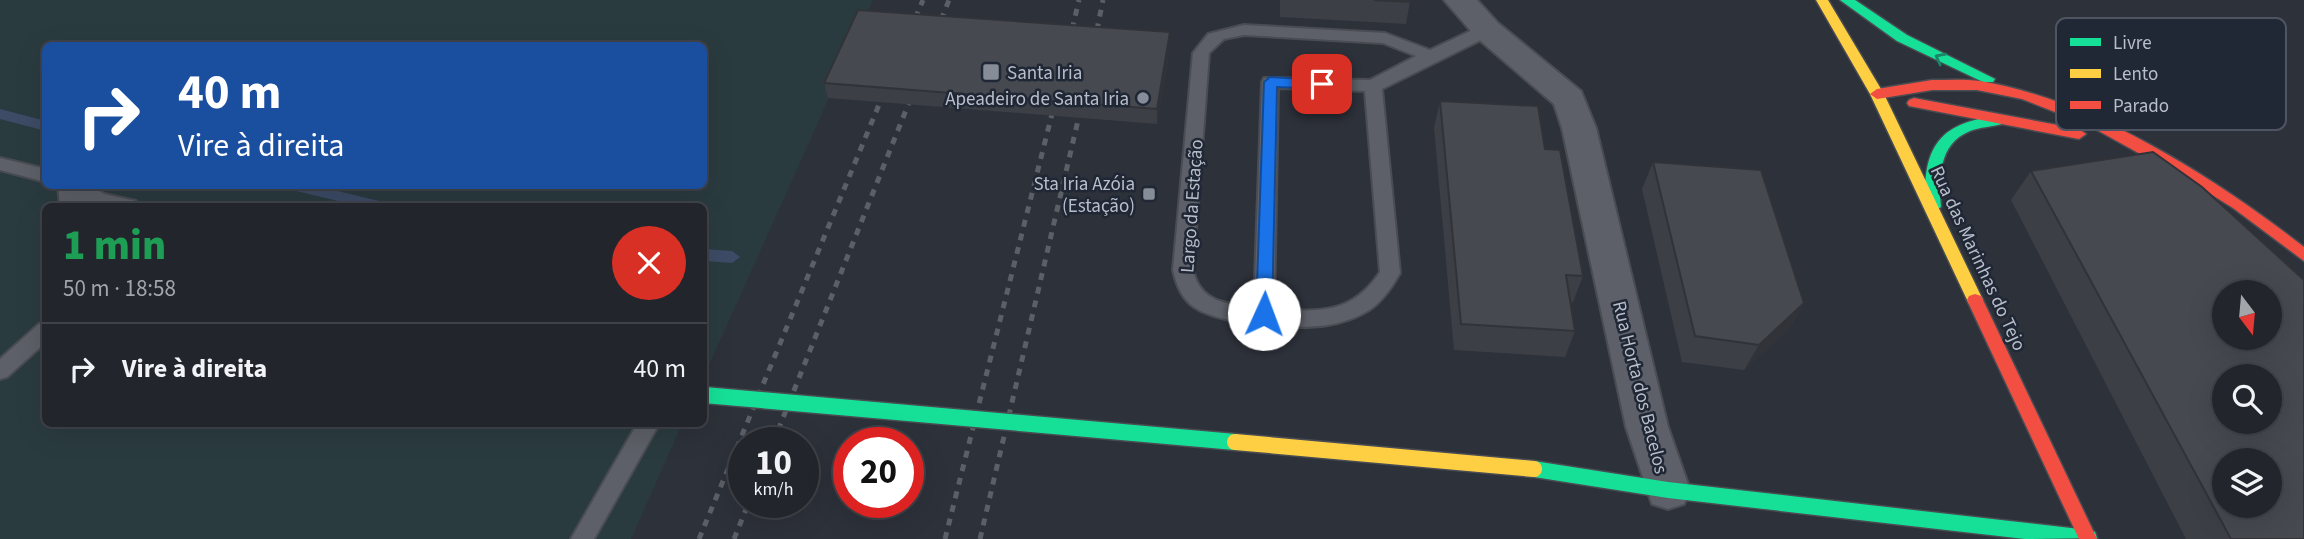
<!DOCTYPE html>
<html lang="pt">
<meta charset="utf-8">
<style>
:root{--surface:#22252c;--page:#2a2d34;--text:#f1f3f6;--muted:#a2a5a9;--line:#3f4248}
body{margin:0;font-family:"Source Sans 3",sans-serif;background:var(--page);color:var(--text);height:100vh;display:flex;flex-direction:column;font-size:26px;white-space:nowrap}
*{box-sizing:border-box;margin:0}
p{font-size:23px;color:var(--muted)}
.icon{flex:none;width:38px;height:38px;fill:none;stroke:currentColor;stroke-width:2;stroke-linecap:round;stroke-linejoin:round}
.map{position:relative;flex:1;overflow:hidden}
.side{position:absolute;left:42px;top:203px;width:665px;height:224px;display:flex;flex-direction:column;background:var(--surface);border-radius:10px;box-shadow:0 7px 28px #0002,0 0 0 2px var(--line)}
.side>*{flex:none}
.hud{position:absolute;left:42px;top:42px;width:665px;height:147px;border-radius:10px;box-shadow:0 7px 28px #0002,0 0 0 2px var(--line);background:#1a4fa0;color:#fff;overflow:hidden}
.needle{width:46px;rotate:164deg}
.buttons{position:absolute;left:2212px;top:280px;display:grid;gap:14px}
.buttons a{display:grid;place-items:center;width:70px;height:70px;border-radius:50%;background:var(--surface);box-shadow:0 7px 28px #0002,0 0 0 2px var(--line);font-size:35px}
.speed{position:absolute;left:728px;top:427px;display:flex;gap:14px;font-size:35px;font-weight:700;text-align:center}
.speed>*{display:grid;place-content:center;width:91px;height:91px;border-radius:50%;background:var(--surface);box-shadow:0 7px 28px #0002,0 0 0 2px var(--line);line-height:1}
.speed small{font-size:18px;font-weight:400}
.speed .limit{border:10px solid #d22;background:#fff;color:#111}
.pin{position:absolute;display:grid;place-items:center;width:60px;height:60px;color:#fff;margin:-30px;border-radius:14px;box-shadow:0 4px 10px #0006}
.me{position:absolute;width:77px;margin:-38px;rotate:2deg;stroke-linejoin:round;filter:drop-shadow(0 0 5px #0008)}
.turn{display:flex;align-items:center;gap:24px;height:147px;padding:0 21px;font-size:32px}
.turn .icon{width:91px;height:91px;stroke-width:2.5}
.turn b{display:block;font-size:49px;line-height:60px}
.round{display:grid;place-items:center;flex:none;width:74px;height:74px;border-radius:37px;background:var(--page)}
.head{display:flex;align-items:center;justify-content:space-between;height:119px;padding:0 21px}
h1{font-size:42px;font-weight:800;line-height:52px;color:#1e9e55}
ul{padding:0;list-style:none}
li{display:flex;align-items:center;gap:21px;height:91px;padding:0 21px;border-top:2px solid var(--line)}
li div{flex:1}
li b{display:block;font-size:26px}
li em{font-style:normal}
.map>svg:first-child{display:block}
</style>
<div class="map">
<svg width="2304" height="539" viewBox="0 0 2304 539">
<rect width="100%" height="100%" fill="#2d313a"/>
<path fill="#2a3b40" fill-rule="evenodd" d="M0 0H873L704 376V206H46V424H682L631 539H0ZM46 46H704V186H46Z"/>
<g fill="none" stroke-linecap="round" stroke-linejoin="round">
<g fill="#3d4b66" fill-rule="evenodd">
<path d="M0 109 46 121V131L0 119Z"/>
<path d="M290 186H317L379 201 387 206H359L292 190Z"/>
<path d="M704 249 732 251 740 257 732 263 704 261Z"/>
</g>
<defs>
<g id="lane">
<path d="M1244 25 1385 33 1430 50 1481 26 1487 25 1495 30 1493 34 1382 89 1400 273C1391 289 1380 305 1364 313 1353 319 1340 323 1328 325 1297 330 1219 325 1194 307 1182 299 1176 284 1173 270L1193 53 1208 34ZM1244 35 1383 43 1416 56 1370 80 1264 78 1262 82 1254 307C1226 304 1200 302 1193 270L1209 53 1224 39ZM1278 88 1365 91 1380 272C1352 314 1320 312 1274 309Z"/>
<path d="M0 158 46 169V182L0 170Z"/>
<path d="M69 186H91L104 194 136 201 138 206C115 208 83 208 69 186Z"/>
<path d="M46 322V342L7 377 0 379V359L39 324Z"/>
<path d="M637 424H659L594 539H571Z"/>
</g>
<g id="street">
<path d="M1444 0H1477L1498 23 1581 91 1596 128 1668 427 1690 490 1684 504 1668 509 1652 504 1626 427 1562 128 1554 104 1476 37Z"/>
<path d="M58 186H94L96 206H60Z"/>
</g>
<g id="fast">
<path d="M1840 0H1855L1907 35 1995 79 1993 82H1983L1897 41Z"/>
<path d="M1997 116 2004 121 2002 124C1991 127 1980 127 1970 131 1938 144 1939 178 1941 207L1933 212 1928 211 1925 207C1923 149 1937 123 1997 116Z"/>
<path d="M1534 461 1668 482 2088 530 2095 532 2097 538 2025 539 1668 498 1534 477 1528 474 1525 469 1528 464Z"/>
</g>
<path id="slow" d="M1816 0H1828L1884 94 1983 300 1981 304H1969L1870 94Z"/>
<g id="jam">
<path d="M1932 80C1948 80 1965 79 1980 81 2092 99 2215 178 2304 247V261L2233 208 2196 185 2088 125 2022 99 1977 90H1932L1877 99 1870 94 1877 89Z"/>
<path d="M1914 98 2079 129 2086 134 2079 139 1909 106 1907 103 1909 100Z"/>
<path d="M1975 294 1981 296 1983 300 2097 539H2079L1967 300 1969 296Z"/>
</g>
</defs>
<use href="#lane" stroke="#494c52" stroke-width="4"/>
<use href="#street" stroke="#494c52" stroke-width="4"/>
<use href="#fast" stroke="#494c52" stroke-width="3"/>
<use href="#slow" stroke="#494c52" stroke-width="3"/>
<use href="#jam" stroke="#494c52" stroke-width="3"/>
<use href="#lane" fill="#5d6068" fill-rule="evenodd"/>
<use href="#street" fill="#5d6068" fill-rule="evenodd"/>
<use href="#fast" fill="#16e098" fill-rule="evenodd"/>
<use href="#slow" fill="#ffcf43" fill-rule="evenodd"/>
<use href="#jam" fill="#f24e42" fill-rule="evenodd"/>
<g stroke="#5b5f66" stroke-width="5" stroke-dasharray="7 7" stroke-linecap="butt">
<path d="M910 31 923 0"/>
<path d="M936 33 949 0"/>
<path d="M1069 43 1079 0"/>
<path d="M1094 44 1103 0"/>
<path d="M773 443 916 85"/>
<path d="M699 539 888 83"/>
<path d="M734 539 749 502"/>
<path d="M945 539 1056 98"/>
<path d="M980 539 1083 99"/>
</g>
<defs>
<path id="fast-bridge" d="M704 395 1235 442"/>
<path id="slow-bridge" d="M1235 442 1534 469"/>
</defs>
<use href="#fast-bridge" stroke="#494c52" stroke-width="19" stroke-linecap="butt"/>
<use href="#slow-bridge" stroke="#494c52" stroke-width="19" stroke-linecap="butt"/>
<use href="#fast-bridge" stroke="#16e098" stroke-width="16"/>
<use href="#slow-bridge" stroke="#ffcf43" stroke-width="16"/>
</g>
<g fill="#3c3f45">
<path d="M1280 0H1410V2L1406 24 1280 17Z"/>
<path d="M1170 32V47L1157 124 828 98 824 83Z"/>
<path d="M1440 101 1545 149 1583 276 1573 302H1571L1575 331 1565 357 1454 350 1434 128Z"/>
<path d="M1653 162 1804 303 1789 329 1744 370 1682 362 1642 189Z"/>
<path d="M2031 171 2304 539H2186L2011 200Z"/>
</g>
<g fill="#313338">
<path d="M1170 32V47L1157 124V109Z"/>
<path d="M1804 303 1789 329 1744 370 1759 345Z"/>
</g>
<g fill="#464950" stroke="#313338" stroke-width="2" fill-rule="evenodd">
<path d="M1374 0H1410V2Z"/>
<path d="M858 10 1170 32 1157 109 824 83Z"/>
<path d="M1440 101 1538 106 1545 149 1560 150 1583 276 1566 275 1575 331 1461 324Z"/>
<path d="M2153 152 2202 187 2304 280V539H2231L2031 171ZM2224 292H2270V338H2224ZM2224 376H2270V422H2224ZM2224 460H2270V506H2224Z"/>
<path d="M1653 162 1761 170 1804 303 1759 345 1695 336Z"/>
</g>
<defs><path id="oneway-chevron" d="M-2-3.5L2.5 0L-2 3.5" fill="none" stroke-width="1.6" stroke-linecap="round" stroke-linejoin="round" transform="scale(1.75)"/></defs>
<use stroke="#1b8466" href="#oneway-chevron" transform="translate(1940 58) rotate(-152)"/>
<path fill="#1a73e8" stroke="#114b97" stroke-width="2" d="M1270 77 1322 80 1329 84 1322 89 1277 87 1272 314 1264 321 1256 314 1264 82Z"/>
<g fill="#878d98" stroke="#202735" stroke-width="2.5">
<rect x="982" y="63" width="18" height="18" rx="3.5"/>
<circle cx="1143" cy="98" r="7"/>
<rect x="1142" y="187" width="14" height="14" rx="3.5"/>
</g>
<g text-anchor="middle" stroke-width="5" stroke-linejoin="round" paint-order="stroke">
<g font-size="19" fill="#b8beca" stroke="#202735" text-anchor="end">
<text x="1007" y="79" text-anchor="start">Santa Iria</text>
<text x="1129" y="105">Apeadeiro de Santa Iria</text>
<text x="1135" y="190">Sta Iria Azóia<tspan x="1135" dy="22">(Estação)</tspan></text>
</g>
<g font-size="19" fill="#b8beca" stroke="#202735">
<text transform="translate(1191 206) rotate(-86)" y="7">Largo da Estação</text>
<text transform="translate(1979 258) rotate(65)" y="7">Rua das Marinhas do Tejo</text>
<text transform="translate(1641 387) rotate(76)" y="7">Rua Horta dos Bacelos</text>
</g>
</g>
<rect x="2056" y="18" width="230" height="112" rx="10" fill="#202735" stroke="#4e5462" stroke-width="2"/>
<rect x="2070" y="38" width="31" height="8" fill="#16e098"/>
<rect x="2070" y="69" width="31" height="9" fill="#ffcf43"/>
<rect x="2070" y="101" width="31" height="8" fill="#f24e42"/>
<g font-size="19" fill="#b8beca">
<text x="2113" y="49">Livre</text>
<text x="2113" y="80">Lento</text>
<text x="2113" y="112">Parado</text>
</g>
</svg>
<div class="buttons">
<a><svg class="needle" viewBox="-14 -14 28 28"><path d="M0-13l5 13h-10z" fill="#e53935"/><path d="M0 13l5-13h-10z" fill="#a2a5a9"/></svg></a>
<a><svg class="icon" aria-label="search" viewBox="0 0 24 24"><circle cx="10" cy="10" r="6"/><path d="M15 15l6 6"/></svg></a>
<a><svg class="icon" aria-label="layers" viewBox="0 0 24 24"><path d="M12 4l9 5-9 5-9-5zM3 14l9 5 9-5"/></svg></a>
</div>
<div class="speed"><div>10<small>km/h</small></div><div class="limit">20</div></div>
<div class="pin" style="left:1322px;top:84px;background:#d93025"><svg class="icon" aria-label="arrive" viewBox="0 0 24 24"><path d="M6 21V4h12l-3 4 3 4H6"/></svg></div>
<svg class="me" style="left:1264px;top:314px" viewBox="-20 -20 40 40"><circle r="19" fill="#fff"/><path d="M0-13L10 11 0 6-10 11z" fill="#1a73e8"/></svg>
<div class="hud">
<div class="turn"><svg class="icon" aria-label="right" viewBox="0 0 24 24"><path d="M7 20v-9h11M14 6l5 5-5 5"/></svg><div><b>40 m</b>Vire à direita</div></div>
</div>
<section class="side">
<div class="head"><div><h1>1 min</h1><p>50 m · 18:58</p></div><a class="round" style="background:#d93025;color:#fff"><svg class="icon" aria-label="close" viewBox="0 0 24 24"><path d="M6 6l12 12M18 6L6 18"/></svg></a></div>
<ul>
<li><svg class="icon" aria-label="right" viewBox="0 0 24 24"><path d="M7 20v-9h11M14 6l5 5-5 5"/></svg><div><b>Vire à direita</b></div><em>40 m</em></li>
</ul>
</section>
</div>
